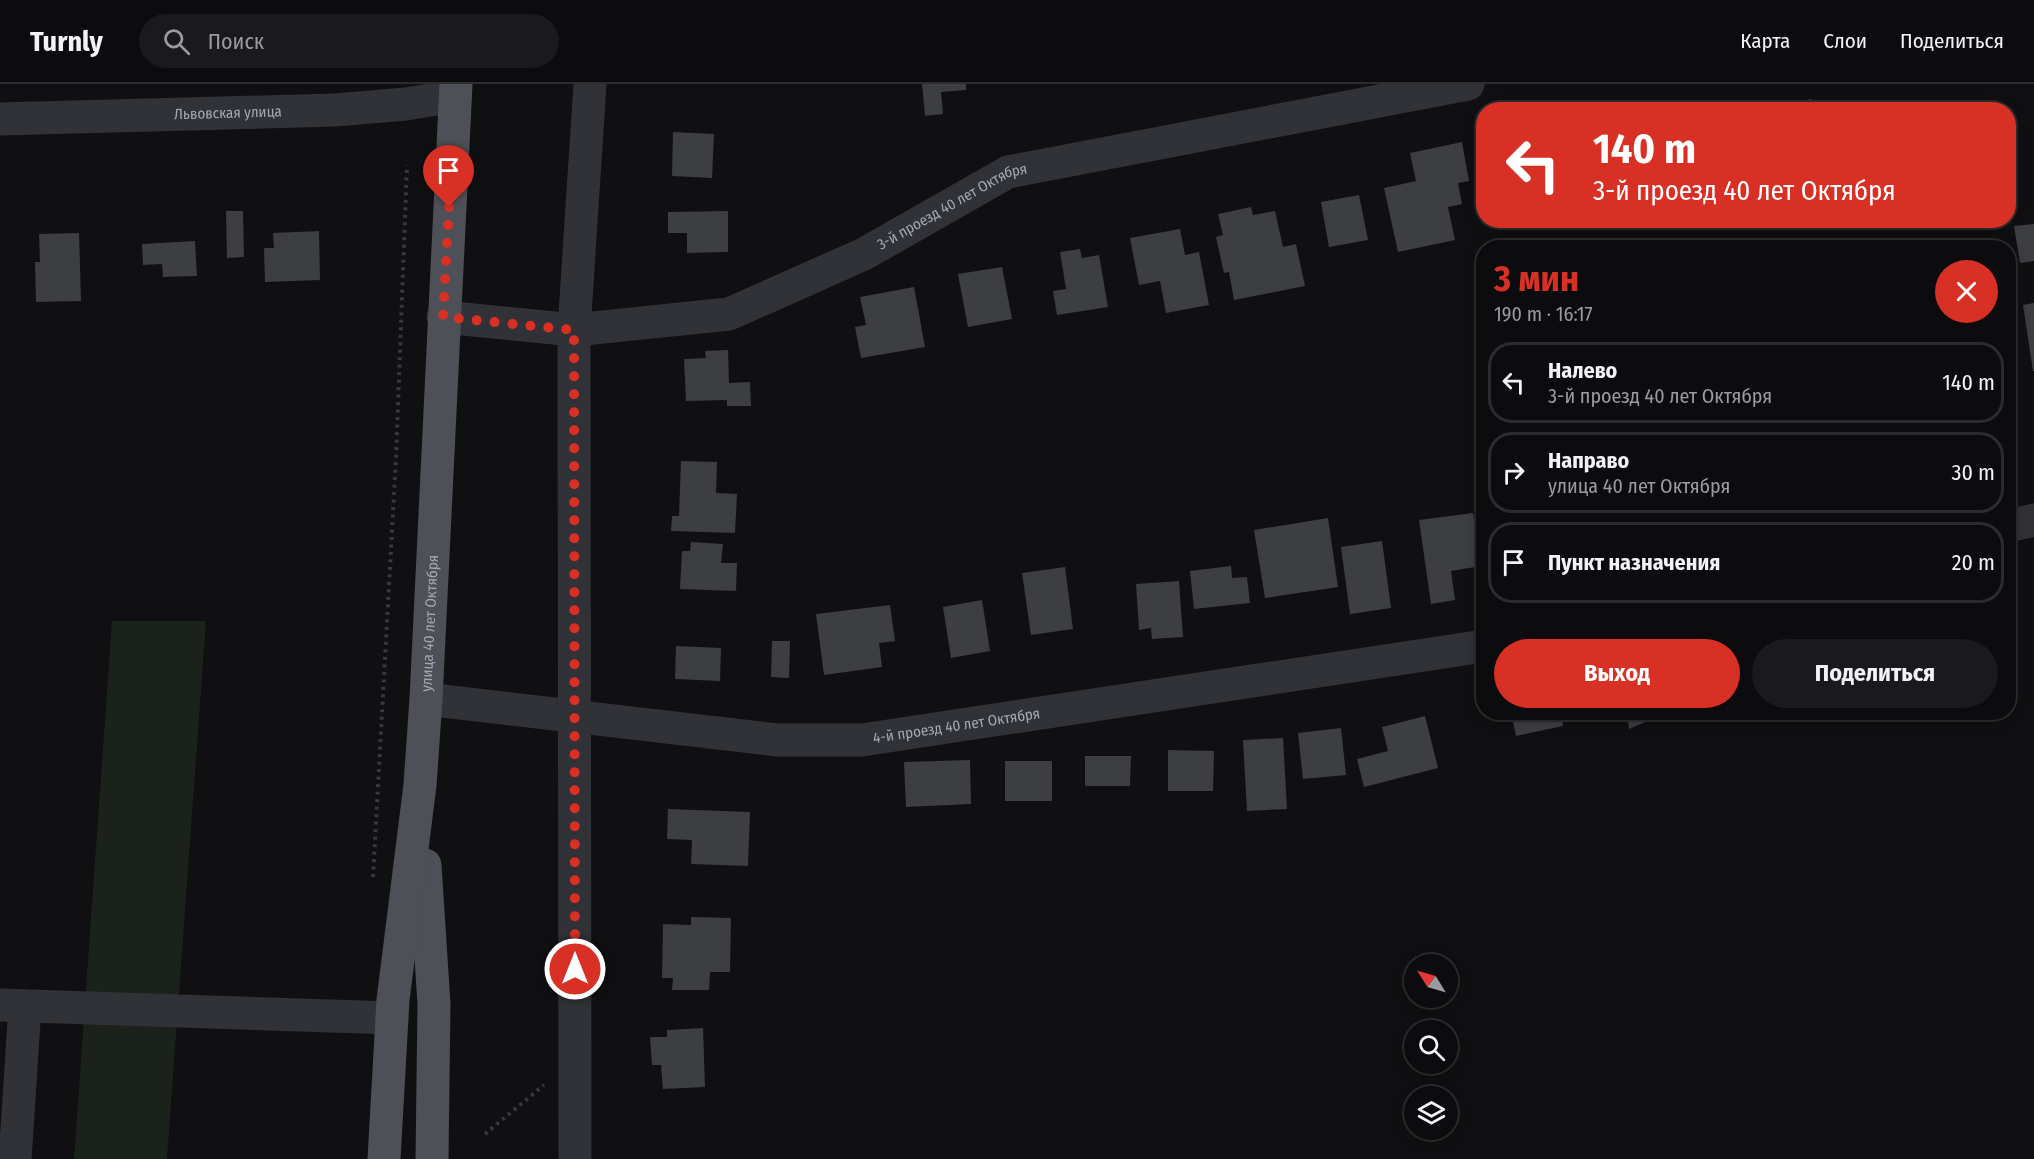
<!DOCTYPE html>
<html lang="ru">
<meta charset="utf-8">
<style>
:root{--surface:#0c0c0e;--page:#1a1a1c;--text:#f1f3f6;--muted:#9a9b9e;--line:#2c2c2e;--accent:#d93025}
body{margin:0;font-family:"Fira Sans Condensed",sans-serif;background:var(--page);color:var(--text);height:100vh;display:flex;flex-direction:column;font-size:22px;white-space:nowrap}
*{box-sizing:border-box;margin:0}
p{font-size:20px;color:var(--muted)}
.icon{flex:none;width:33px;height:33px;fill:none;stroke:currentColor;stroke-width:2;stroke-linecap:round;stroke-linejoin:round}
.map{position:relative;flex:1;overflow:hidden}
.side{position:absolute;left:1476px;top:156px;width:540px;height:480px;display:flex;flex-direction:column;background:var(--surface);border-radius:24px;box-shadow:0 3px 15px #0003,0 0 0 2px var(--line)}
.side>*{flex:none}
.guide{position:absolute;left:1476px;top:18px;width:540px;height:126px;border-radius:24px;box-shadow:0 3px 15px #0003,0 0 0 2px var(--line);background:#d93025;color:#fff;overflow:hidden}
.needle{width:39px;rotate:307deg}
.fabs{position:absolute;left:1404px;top:870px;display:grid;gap:12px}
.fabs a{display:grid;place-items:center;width:54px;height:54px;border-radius:50%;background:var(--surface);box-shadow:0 3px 15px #0003,0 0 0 2px var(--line);font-size:30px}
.pin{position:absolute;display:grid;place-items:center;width:51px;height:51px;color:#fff;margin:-62px -26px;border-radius:50% 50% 50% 0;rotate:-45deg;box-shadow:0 0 6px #0007}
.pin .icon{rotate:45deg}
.me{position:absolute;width:66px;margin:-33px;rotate:0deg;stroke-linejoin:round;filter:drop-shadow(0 0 4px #0008)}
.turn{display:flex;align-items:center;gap:21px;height:126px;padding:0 18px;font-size:27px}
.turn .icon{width:78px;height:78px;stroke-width:2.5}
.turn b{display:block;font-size:42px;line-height:51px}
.round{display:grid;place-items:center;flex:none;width:63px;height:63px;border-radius:32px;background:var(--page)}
.overview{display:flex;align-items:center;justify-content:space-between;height:102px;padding:0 18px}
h1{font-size:36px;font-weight:700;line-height:45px;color:var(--accent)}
.primary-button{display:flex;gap:12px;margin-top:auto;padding:12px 18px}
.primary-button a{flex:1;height:69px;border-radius:36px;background:var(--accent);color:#fff;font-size:24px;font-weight:700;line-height:69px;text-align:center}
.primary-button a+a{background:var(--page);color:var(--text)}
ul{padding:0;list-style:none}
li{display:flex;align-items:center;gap:18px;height:81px;margin:0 12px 9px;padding:0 6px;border:3px solid var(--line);border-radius:24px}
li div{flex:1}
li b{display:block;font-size:22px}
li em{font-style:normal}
header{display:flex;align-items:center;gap:36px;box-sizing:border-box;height:84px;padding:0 30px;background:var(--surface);border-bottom:2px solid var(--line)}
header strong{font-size:28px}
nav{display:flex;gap:33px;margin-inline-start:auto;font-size:21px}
.search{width:420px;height:54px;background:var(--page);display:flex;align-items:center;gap:15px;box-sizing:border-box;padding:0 21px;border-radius:33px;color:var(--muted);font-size:22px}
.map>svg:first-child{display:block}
</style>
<header>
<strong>Turnly</strong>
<div class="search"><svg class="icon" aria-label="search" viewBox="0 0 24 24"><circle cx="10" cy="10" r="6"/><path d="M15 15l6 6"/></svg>Поиск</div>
<nav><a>Карта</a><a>Слои</a><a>Поделиться</a></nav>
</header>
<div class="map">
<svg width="2034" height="1075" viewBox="0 0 2034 1075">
<rect width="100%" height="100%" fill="#101012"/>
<path fill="#1b221b" d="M112 537H206L167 1075H74Z"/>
<g fill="#3c3e42">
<path d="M922 0H966V6L941 8 943 30 925 32Z"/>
<path d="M1812 15 1814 26H1761V23Z"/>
<path d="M673 48 714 50 712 94 672 92Z"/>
<path d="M1462 58 1469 97 1458 99 1462 120 1448 123 1455 156 1398 168 1384 104 1416 97 1410 69Z"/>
<path d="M1359 111 1368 156 1329 163 1321 118Z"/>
<path d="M1251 123 1253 131 1275 127 1283 163 1296 160 1305 202 1234 216 1229 188 1224 189 1216 153 1223 151 1218 130Z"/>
<path d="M226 127H243L244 173 227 174Z"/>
<path d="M728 127V168L687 169V149H668V128Z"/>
<path d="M2034 140V177L2020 179 2014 142Z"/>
<path d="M1180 145 1185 171 1199 168 1209 221 1166 229 1160 197 1139 201 1130 154Z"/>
<path d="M319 147 320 196 265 198 264 164H274L273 149Z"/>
<path d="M79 149 81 217 36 218 35 178H40L39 150Z"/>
<path d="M195 157 197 192 163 193 162 180 143 181 142 160Z"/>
<path d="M1080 165 1082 174 1099 171 1108 223 1057 231 1053 207 1066 205 1060 168Z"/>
<path d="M1002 183 1012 235 968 243 958 190Z"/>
<path d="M914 203 925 263 861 274 855 243 866 241 860 213Z"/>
<path d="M2034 219V287H2033L2023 221Z"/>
<path d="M728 266 729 299 750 298 751 322H727V316L686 317 684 275 706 274 705 267Z"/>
<path d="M681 377 717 378 716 409 737 410 735 449 671 447 672 432H679Z"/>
<path d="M1473 429 1481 482 1451 487 1455 516 1431 520 1419 436Z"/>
<path d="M1328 434 1338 503 1265 514 1254 446Z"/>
<path d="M1382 457 1391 524 1350 530 1341 463Z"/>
<path d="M691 458 723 460 721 479H737L736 507 680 505 682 467H690Z"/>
<path d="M1231 482 1232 494 1247 493 1250 519 1194 525 1190 487Z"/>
<path d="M1065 483 1073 545 1031 551 1022 489Z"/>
<path d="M1179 497 1183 553 1152 555 1151 544 1139 546 1136 500Z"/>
<path d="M982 516 990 567 951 574 943 523Z"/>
<path d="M890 521 895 557 879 559 882 583 824 591 816 530Z"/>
<path d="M772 557H790L789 594 771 593Z"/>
<path d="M676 562 721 564 720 597 675 595Z"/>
<path d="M1511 628H1560L1563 642 1516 652Z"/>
<path d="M1627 628H1651L1652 635 1629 645Z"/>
<path d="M1425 632 1438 684 1364 703 1357 675 1388 667 1382 643Z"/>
<path d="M1341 644 1346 691 1303 695 1298 649Z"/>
<path d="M1283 654 1287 725 1247 727 1243 656Z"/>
<path d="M1168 666 1214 667 1213 707H1168Z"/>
<path d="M1085 672H1131L1130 702H1085Z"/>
<path d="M970 676 971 720 906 723 904 678Z"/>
<rect x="1005" y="677" width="47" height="40"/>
<path d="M668 725 750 728 748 782 691 780 692 756 667 755Z"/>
<path d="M691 833 731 834 730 888H710L709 906H672L673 894H662L663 840 691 841Z"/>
<path d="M703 944 705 1003 663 1005 661 981H652L650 953H667V946Z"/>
</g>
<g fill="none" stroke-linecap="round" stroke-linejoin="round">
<g stroke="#37393e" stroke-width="4" stroke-dasharray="3 4.5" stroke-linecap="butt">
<path d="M373 793 396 374 407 81"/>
<path d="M485 1050 544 1001"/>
</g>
<g stroke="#313237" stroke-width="33">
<path id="s1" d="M0 35 335 26 406 20 455 12"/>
<path id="s2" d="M443 233 574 246 729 230 864 170 1008 88 1468 0"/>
<path d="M2008 442 2034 436"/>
<path id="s3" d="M426 615 777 656H862L1484 562"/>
<path d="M0 921 392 934"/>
<path d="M15 1075 25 922"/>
<path d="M575 1075 574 246 590 0"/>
</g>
<g stroke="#4d5056" stroke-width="33">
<path d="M425 781 434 920 432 1075"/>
<path id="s4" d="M384 1075 393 916 420 701 426 615 456 0"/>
</g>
</g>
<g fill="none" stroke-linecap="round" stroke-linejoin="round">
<path stroke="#d93025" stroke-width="10" stroke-dasharray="0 18" d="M449 123 443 233 574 246 575 885"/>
</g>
<g text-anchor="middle" stroke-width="6" stroke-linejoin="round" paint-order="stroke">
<g font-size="15" fill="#a1a8b3" stroke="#0b0b0d">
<text dy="5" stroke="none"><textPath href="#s1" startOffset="228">Львовская улица</textPath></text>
<text dy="5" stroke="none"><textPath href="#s2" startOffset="536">3-й проезд 40 лет Октября</textPath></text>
<text dy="5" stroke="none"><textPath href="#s4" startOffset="538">улица 40 лет Октября</textPath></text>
<text dy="5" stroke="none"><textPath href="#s3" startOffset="534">4-й проезд 40 лет Октября</textPath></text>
</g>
</g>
</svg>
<div class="fabs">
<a><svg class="needle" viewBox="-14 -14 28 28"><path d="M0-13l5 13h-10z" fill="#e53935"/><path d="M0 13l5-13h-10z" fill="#9a9b9e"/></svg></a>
<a><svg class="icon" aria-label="search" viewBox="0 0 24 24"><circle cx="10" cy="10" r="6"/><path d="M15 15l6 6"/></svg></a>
<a><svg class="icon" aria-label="layers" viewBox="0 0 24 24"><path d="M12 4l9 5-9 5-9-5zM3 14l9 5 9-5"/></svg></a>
</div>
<div class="pin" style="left:449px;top:123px;background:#d93025"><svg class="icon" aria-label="arrive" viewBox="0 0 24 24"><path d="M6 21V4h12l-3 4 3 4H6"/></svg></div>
<svg class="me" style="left:575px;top:885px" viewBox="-20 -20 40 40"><circle r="17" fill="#d93025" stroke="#fff" stroke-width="3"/><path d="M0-11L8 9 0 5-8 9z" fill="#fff"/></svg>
<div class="guide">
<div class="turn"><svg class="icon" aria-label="left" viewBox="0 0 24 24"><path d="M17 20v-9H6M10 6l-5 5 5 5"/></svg><div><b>140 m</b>3-й проезд 40 лет Октября</div></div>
</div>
<section class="side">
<div class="overview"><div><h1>3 мин</h1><p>190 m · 16:17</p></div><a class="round" style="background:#d93025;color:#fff"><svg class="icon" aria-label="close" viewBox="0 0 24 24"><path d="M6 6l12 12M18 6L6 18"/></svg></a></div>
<ul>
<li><svg class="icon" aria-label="left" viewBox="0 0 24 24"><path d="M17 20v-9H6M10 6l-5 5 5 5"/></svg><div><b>Налево</b><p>3-й проезд 40 лет Октября</p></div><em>140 m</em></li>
<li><svg class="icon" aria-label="right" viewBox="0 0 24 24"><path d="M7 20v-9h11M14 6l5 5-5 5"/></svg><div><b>Направо</b><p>улица 40 лет Октября</p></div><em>30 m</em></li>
<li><svg class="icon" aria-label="arrive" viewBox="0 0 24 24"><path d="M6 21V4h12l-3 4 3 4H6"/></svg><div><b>Пункт назначения</b></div><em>20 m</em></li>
</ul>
<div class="primary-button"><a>Выход</a><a>Поделиться</a></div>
</section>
</div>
